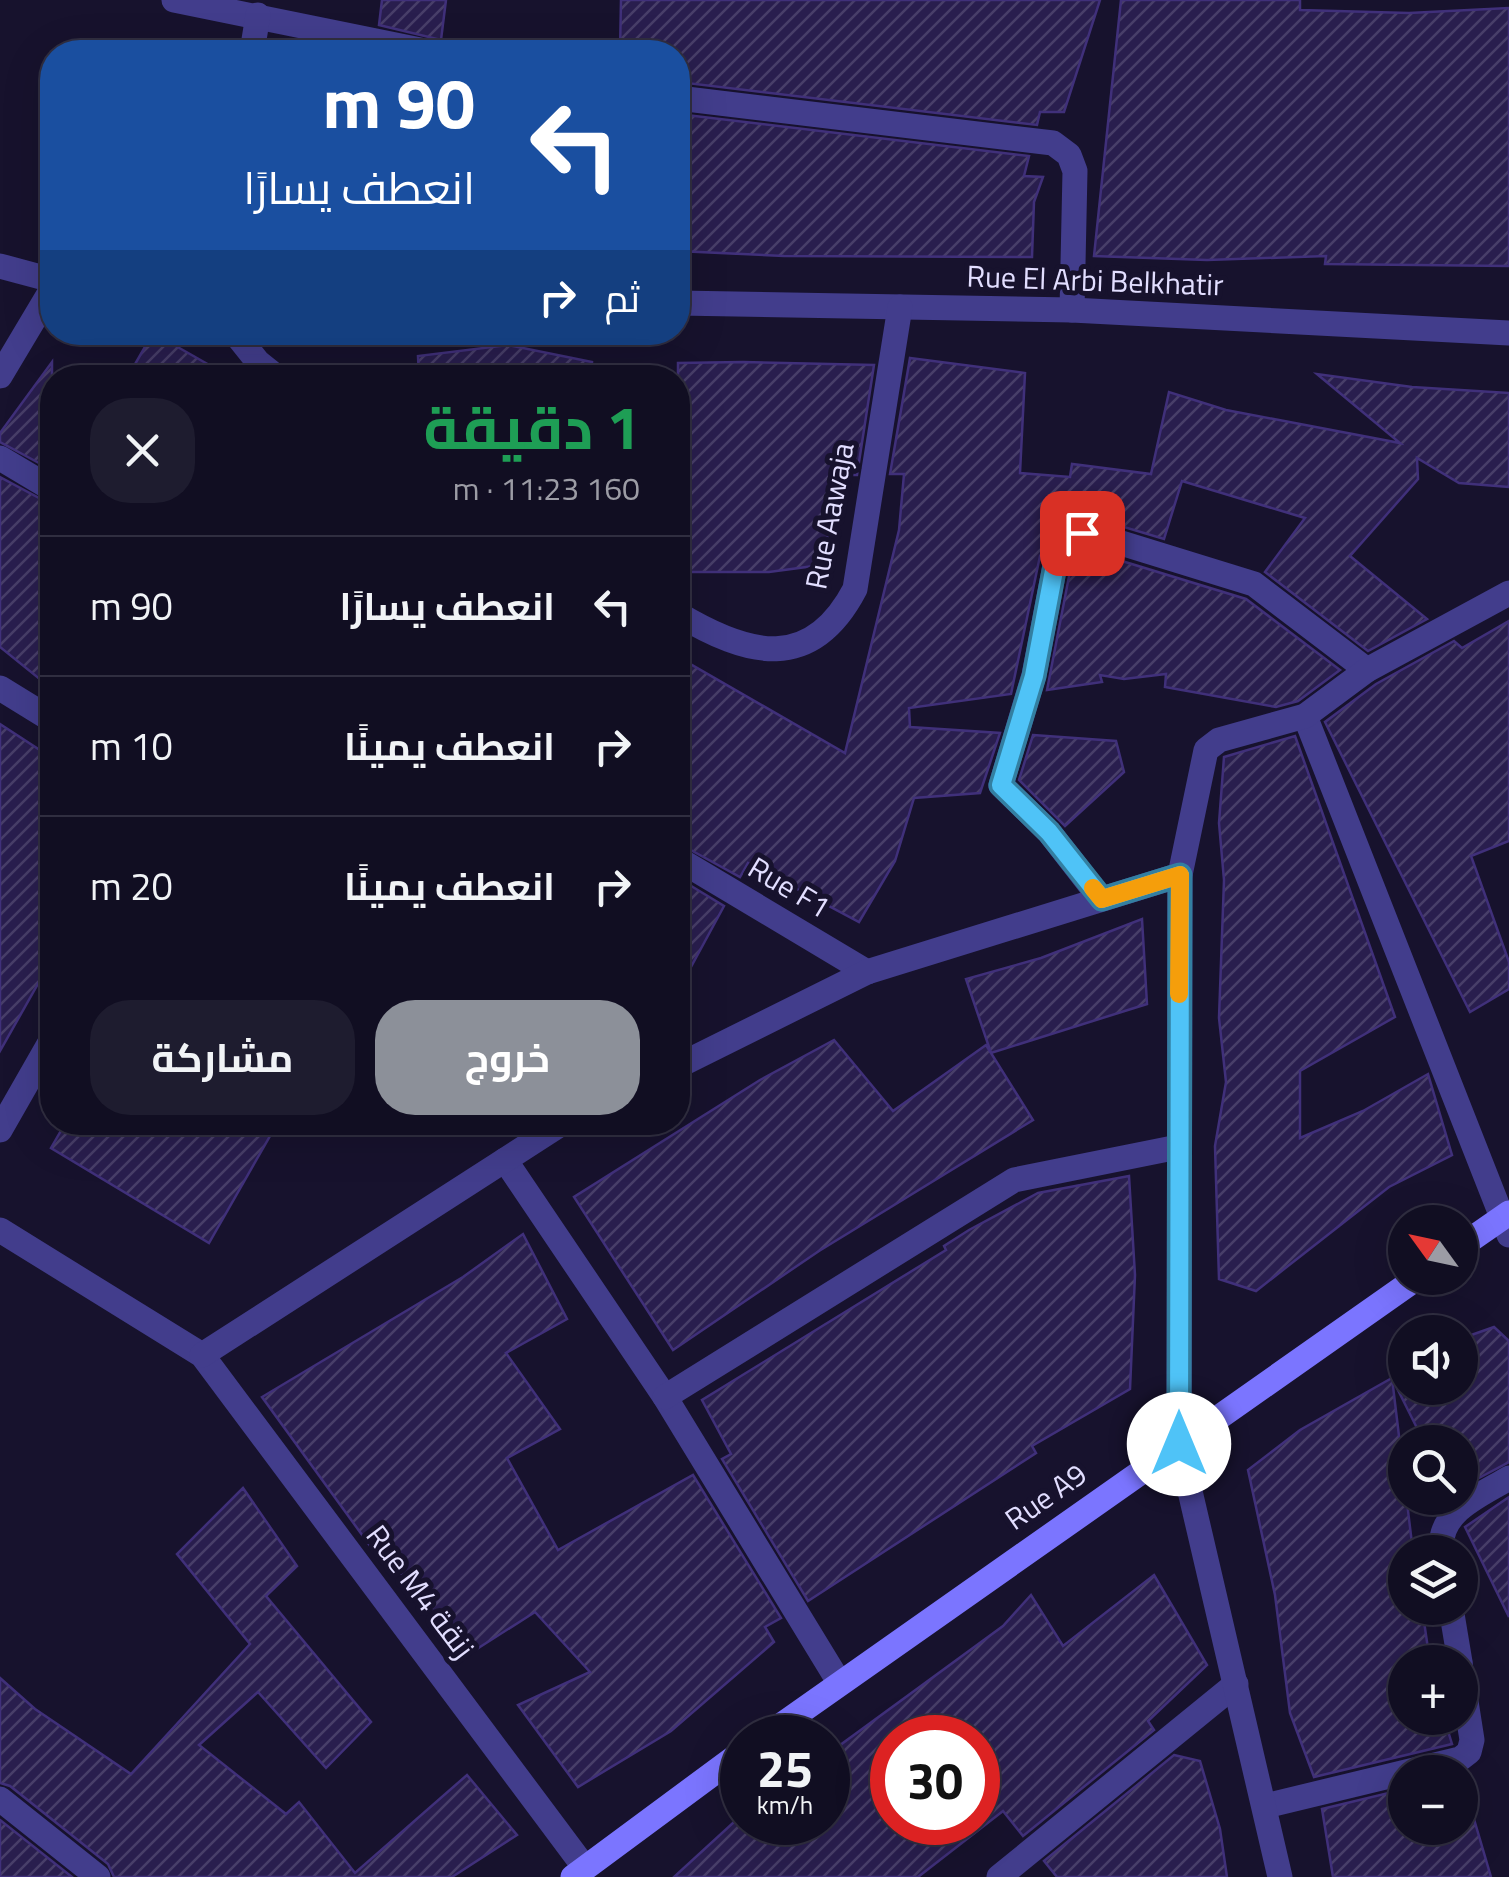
<!DOCTYPE html>
<html lang="ar">
<meta charset="utf-8">
<style>
:root{--surface:#110e22;--page:#1e1c2f;--text:#f1f3f6;--muted:#9c9ca5;--line:#302e40;--accent:#8c9099}
body{margin:0;font-family:"Titillium Web",Cairo,sans-serif;background:var(--page);color:var(--text);direction:rtl;height:100vh;display:flex;flex-direction:column;font-size:38px;white-space:nowrap}
*{box-sizing:border-box;margin:0}
p{font-size:32px;color:var(--muted)}
.icon{flex:none;width:55px;height:55px;fill:none;stroke:currentColor;stroke-width:2;stroke-linecap:round;stroke-linejoin:round}
.map{position:relative;flex:1;overflow:hidden;direction:ltr}
.sheet{position:absolute;left:40px;top:365px;width:650px;height:770px;display:flex;flex-direction:column;background:var(--surface);border-radius:40px;box-shadow:0 10px 40px #0002,0 0 0 2px var(--line);direction:rtl}
.sheet>*{flex:none}
.top-card{position:absolute;left:40px;top:40px;width:650px;height:305px;border-radius:40px;box-shadow:0 10px 40px #0002,0 0 0 2px var(--line);direction:rtl;background:#1a4fa0;color:#fff;overflow:hidden}
.needle{width:65px;rotate:303deg}
.tools{position:absolute;left:1388px;top:1205px;display:grid;gap:20px}
.tools a{display:grid;place-items:center;width:90px;height:90px;border-radius:50%;background:var(--surface);box-shadow:0 10px 40px #0002,0 0 0 2px var(--line);font-size:50px}
.speed{position:absolute;left:720px;top:1715px;display:flex;gap:20px;font-size:50px;font-weight:700;text-align:center}
.speed>*{display:grid;place-content:center;width:130px;height:130px;border-radius:50%;background:var(--surface);box-shadow:0 10px 40px #0002,0 0 0 2px var(--line);line-height:1}
.speed small{font-size:25px;font-weight:400}
.speed .limit{border:15px solid #d22;background:#fff;color:#111}
.pin{position:absolute;display:grid;place-items:center;width:85px;height:85px;color:#fff;margin:-42px;border-radius:20px;box-shadow:0 5px 15px #0006}
.me{position:absolute;width:110px;margin:-55px;rotate:0deg;stroke-linejoin:round;filter:drop-shadow(0 0 8px #0008)}
.turn{display:flex;align-items:center;gap:35px;height:210px;padding:0 50px;font-size:45px}
.turn .icon{width:130px;height:130px;stroke-width:2.5}
.turn b{display:block;font-size:70px;line-height:85px}
.then{display:flex;align-items:center;height:95px;padding:0 50px;background:#0003;gap:20px;font-size:38px}
.round{display:grid;place-items:center;flex:none;width:105px;height:105px;border-radius:40px;background:var(--page)}
.head{display:flex;align-items:center;justify-content:space-between;height:170px;padding:0 50px}
h1{font-size:60px;font-weight:700;line-height:75px;color:#1e9e55}
.button{display:flex;gap:20px;margin-top:auto;padding:20px 50px}
.button a{flex:1;height:115px;border-radius:40px;background:var(--accent);color:#fff;font-size:40px;font-weight:700;line-height:115px;text-align:center}
.button a+a{background:var(--page);color:var(--text)}
ul{padding:0;list-style:none}
li{display:flex;align-items:center;gap:30px;height:140px;padding:0 50px;border-top:2px solid var(--line)}
li div{flex:1}
li b{display:block;font-size:38px}
li em{font-style:normal}
.map>svg:first-child{display:block}
</style>
<div class="map">
<svg width="1509" height="1877" viewBox="0 0 1509 1877">
<defs>
<pattern id="building-hatch" width="6" height="6" patternUnits="userSpaceOnUse" patternTransform="scale(2.5)"><rect width="6" height="6" fill="#291e4e"/><path d="M-1 1l2-2M0 6l6-6M5 7l2-2" fill="none" stroke="#483e69"/></pattern>
</defs>
<rect width="100%" height="100%" fill="#17122d"/>
<g fill="url(#building-hatch)" stroke="#40307a" stroke-width="2.5" fill-rule="evenodd">
<path d="M382 0H446L441 40 379 25Z"/>
<path d="M621 0H1100L1064 112H1040L1037 125 678 82V52H620Z"/>
<path d="M1121 0H1300V10L1409 13 1509 8V266L1325 264 1326 256 1207 260 1094 256Z"/>
<path d="M678 114 1029 156 1024 176 1043 177 1034 202 1032 257 784 256 678 251Z"/>
<path d="M153 333 232 378H127Z"/>
<path d="M508 345 592 362 591 378H419L418 356Z"/>
<path d="M910 358 1025 373 1020 473 1070 477 1072 464 1151 474 1169 392 1226 410 1400 443 1317 374 1412 387 1509 393V487L1459 483 1417 458 1418 479 1350 556 1427 619 1368 651 1265 572 1305 518 1182 481 1164 539 1094 518 1075 519 1060 527 1040 556 1011 694 909 708 910 727 1000 733 980 793 914 798 895 861 859 922 748 863 740 877 678 843V657L845 753 899 530 904 474H890Z"/>
<path d="M52 362V470L0 442V433Z"/>
<path d="M743 362 874 365 857 475H843L821 565 769 572H678V363Z"/>
<path d="M0 477 52 505V689L0 647Z"/>
<path d="M1086 550 1246 599 1340 670 1298 701 1276 707 1165 687 1166 674 1124 679 1100 675 1102 682 1047 690 1071 566Z"/>
<path d="M1509 621V841L1471 856 1509 962V989L1470 1012 1325 722 1376 684 1454 641 1462 648Z"/>
<path d="M0 724 52 758V959L0 1051Z"/>
<path d="M1033 735 1116 741 1124 772 1065 826 1019 780Z"/>
<path d="M1295 736 1395 1017 1300 1071V1138L1363 1111 1428 1074 1452 1155 1389 1187 1256 1291 1219 1279 1215 1146 1226 1082 1219 1018 1224 880 1219 823 1224 757Z"/>
<path d="M678 878 724 906 678 991Z"/>
<path d="M1142 919 1147 1004 991 1053 966 979 1041 958Z"/>
<path d="M834 1040 893 1111 986 1045 1033 1120 819 1251 673 1350 574 1197 760 1080Z"/>
<path d="M66 1122H278L209 1243 51 1148Z"/>
<path d="M1129 1176 1135 1275 1130 1389 1032 1446 1036 1453 808 1601 722 1459 731 1454 702 1400 946 1250 944 1246 969 1230 1038 1193Z"/>
<path d="M523 1234 567 1319 506 1353 560 1429 507 1458 558 1550 693 1475 781 1618 765 1627 774 1642 671 1731 578 1787 518 1705 590 1672 535 1612 461 1659 389 1556 381 1561 262 1397 463 1277Z"/>
<path d="M1494 1327 1509 1341V1462L1460 1488V1442H1424L1392 1378 1405 1371V1388H1460V1339Z"/>
<path d="M1392 1378 1413 1552H1405V1608H1422L1430 1662H1405V1718H1444L1452 1744 1314 1777 1290 1713 1275 1595 1248 1470 1300 1430Z"/>
<path d="M243 1488 297 1566 266 1596 371 1722 326 1768 258 1692 199 1745 286 1814 299 1802 355 1873 467 1775 517 1835 452 1877H114L108 1864 10 1786 0 1783V1678L35 1709 131 1774 250 1644 177 1554Z"/>
<path d="M1509 1497V1617L1465 1527Z"/>
<path d="M1154 1575 1207 1665 1148 1721 1154 1730 1023 1836 1003 1811 918 1877H674L734 1822H828V1754L1003 1626 1031 1595 1063 1646ZM892 1738H978V1822H892Z"/>
<path d="M1174 1755 1200 1761 1220 1829 1227 1877H1057L1044 1861Z"/>
<path d="M1461 1775 1491 1877H1333L1322 1809 1405 1789V1828H1460Z"/>
<path d="M0 1820 72 1877H0Z"/>
</g>
<g fill="none" stroke-linecap="round" stroke-linejoin="round">
<g stroke="#423d8c" stroke-width="25">
<path d="M174 0 430 52"/>
<path d="M252 52 258 15"/>
<path d="M678 98 1053 143 1069 155 1075 171 1072 310"/>
<path d="M0 266 52 280"/>
<path d="M678 303 1072 310 1509 333"/>
<path d="M234 332 258 362 278 378"/>
<path d="M0 376 52 289"/>
<path d="M0 458 52 489"/>
<path d="M678 614C748 656 811 673 855 589L900 307"/>
<path d="M0 688 52 720"/>
<path d="M1305 716 1509 1235"/>
<path d="M678 859 867 972"/>
<path d="M1101 899 1049 832 1001 785 1034 675 1056 560 1069 541 1082 533 1092 534 1254 584 1367 670"/>
<path d="M678 1066 867 972 1180 875"/>
<path d="M0 1130 52 1039"/>
<path d="M505 1160 665 1397 839 1682"/>
<path d="M0 1230 202 1355 585 1868"/>
<path d="M202 1355 564 1122"/>
<path d="M665 1397 1014 1180 1178 1147"/>
<path d="M1442 1552C1436 1512 1480 1496 1509 1478"/>
<path d="M1451 1608 1460 1662"/>
<path d="M0 1799 98 1877"/>
<path d="M1265 1806 1460 1759 1469 1752 1472 1740 1460 1663"/>
<path d="M999 1877 1236 1684"/>
<path d="M1280 1877 1179 1444 1180 875 1206 750 1219 740 1305 716 1367 670 1509 593"/>
</g>
<g stroke="#7b75ff" stroke-width="25">
<path d="M1460 1247 1509 1213"/>
<path d="M763 1738 1417 1278"/>
<path d="M573 1877 742 1752"/>
</g>
</g>
<g fill="none" stroke-linecap="round" stroke-linejoin="round">
<defs>
<path id="route" d="M1082 533 1056 560 1034 676 1001 785 1049 832 1102 899 1180 875 1179 1444"/>
</defs>
<use href="#route" stroke="#337fa1" stroke-width="25"/>
<use href="#route" stroke="#4fc3f7" stroke-width="18"/>
<path stroke="#f59e0b" stroke-width="18" d="M1093 888 1102 899 1180 875 1179 994"/>
</g>
<g text-anchor="middle" stroke-width="10" stroke-linejoin="round" paint-order="stroke">
<g font-size="30" fill="#e2deff" stroke="#17122d">
<text transform="translate(1095 281) rotate(2)" y="10">Rue El Arbi Belkhatir</text>
<text transform="translate(830 516) rotate(-79)" y="10">Rue Aawaja</text>
<text transform="translate(789 888) rotate(31)" y="10">Rue F1</text>
<text transform="translate(1046 1497) rotate(-35)" y="10">Rue A9</text>
<text transform="translate(420 1592) rotate(53)" y="10">Rue M4 زنقة</text>
</g>
</g>
</svg>
<div class="tools">
<a><svg class="needle" viewBox="-14 -14 28 28"><path d="M0-13l5 13h-10z" fill="#e53935"/><path d="M0 13l5-13h-10z" fill="#9c9ca5"/></svg></a>
<a><svg class="icon" aria-label="sound" viewBox="0 0 24 24"><path d="M4 9h4l5-4v14l-5-4H4zM17 9q2 3 0 6"/></svg></a>
<a><svg class="icon" aria-label="search" viewBox="0 0 24 24"><circle cx="10" cy="10" r="6"/><path d="M15 15l6 6"/></svg></a>
<a><svg class="icon" aria-label="layers" viewBox="0 0 24 24"><path d="M12 4l9 5-9 5-9-5zM3 14l9 5 9-5"/></svg></a>
<a>+</a>
<a>−</a>
</div>
<div class="speed"><div>25<small>km/h</small></div><div class="limit">30</div></div>
<div class="pin" style="left:1082px;top:533px;background:#d93025"><svg class="icon" aria-label="arrive" viewBox="0 0 24 24"><path d="M6 21V4h12l-3 4 3 4H6"/></svg></div>
<svg class="me" style="left:1179px;top:1444px" viewBox="-20 -20 40 40"><circle r="19" fill="#fff"/><path d="M0-13L10 11 0 6-10 11z" fill="#4fc3f7"/></svg>
<div class="top-card">
<div class="turn"><svg class="icon" aria-label="left" viewBox="0 0 24 24"><path d="M17 20v-9H6M10 6l-5 5 5 5"/></svg><div><b>90 m</b>انعطف يسارًا</div></div>
<div class="then">ثم<svg class="icon" aria-label="right" viewBox="0 0 24 24"><path d="M7 20v-9h11M14 6l5 5-5 5"/></svg></div>
</div>
<section class="sheet">
<div class="head"><div><h1>1 دقيقة</h1><p>160 m · 11:23</p></div><a class="round"><svg class="icon" aria-label="close" viewBox="0 0 24 24"><path d="M6 6l12 12M18 6L6 18"/></svg></a></div>
<ul>
<li><svg class="icon" aria-label="left" viewBox="0 0 24 24"><path d="M17 20v-9H6M10 6l-5 5 5 5"/></svg><div><b>انعطف يسارًا</b></div><em>90 m</em></li>
<li><svg class="icon" aria-label="right" viewBox="0 0 24 24"><path d="M7 20v-9h11M14 6l5 5-5 5"/></svg><div><b>انعطف يمينًا</b></div><em>10 m</em></li>
<li><svg class="icon" aria-label="right" viewBox="0 0 24 24"><path d="M7 20v-9h11M14 6l5 5-5 5"/></svg><div><b>انعطف يمينًا</b></div><em>20 m</em></li>
</ul>
<div class="button"><a>خروج</a><a>مشاركة</a></div>
</section>
</div>
